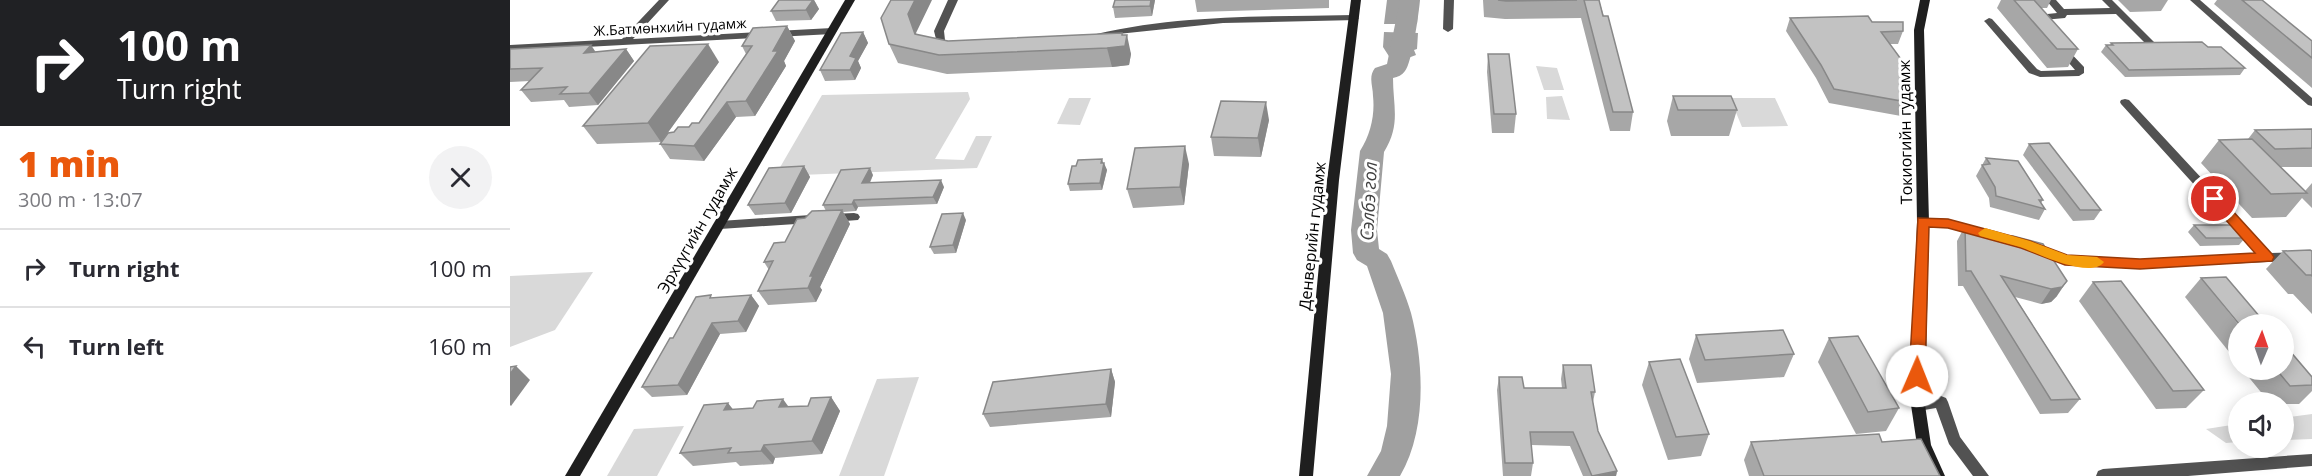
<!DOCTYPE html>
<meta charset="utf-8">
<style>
:root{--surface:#fff;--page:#f2f2f3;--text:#2b2b33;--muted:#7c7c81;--line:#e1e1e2;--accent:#ea580c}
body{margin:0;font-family:"Open Sans",sans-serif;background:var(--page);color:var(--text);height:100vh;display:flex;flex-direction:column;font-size:22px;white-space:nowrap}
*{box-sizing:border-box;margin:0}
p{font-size:20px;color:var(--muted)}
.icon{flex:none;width:33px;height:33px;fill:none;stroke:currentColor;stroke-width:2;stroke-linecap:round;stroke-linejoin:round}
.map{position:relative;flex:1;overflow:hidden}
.panel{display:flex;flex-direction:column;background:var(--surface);width:510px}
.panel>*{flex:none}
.guide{background:#202124;color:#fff;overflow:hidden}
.needle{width:39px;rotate:2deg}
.tools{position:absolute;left:1718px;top:314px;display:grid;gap:12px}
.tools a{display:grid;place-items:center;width:66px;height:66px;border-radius:50%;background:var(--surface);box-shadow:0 3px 15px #0003;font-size:30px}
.pin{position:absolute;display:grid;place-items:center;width:51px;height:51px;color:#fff;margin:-26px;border:3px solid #fff;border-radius:50%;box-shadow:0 2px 6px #0007}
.me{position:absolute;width:66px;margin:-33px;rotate:1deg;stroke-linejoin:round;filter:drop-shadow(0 0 4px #0008)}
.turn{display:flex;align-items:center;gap:21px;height:126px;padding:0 18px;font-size:27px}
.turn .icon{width:78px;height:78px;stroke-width:2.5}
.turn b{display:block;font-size:42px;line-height:51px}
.round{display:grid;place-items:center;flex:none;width:63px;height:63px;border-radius:32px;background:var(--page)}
.headline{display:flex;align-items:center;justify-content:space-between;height:102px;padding:0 18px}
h1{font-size:36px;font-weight:800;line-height:45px;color:var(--accent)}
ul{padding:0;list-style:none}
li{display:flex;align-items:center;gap:18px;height:78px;padding:0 18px;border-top:2px solid var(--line)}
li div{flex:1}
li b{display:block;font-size:22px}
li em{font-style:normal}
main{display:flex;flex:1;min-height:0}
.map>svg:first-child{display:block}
</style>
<main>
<section class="panel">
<div class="guide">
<div class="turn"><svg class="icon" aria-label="right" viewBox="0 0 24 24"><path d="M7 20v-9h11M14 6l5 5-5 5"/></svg><div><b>100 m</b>Turn right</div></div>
</div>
<div class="headline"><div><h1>1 min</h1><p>300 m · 13:07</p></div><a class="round"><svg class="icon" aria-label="close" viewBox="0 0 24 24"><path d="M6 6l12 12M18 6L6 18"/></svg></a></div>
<ul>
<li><svg class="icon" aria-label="right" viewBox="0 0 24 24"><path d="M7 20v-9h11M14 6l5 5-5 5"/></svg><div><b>Turn right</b></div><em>100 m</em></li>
<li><svg class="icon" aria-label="left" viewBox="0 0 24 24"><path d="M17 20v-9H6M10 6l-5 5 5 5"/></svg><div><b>Turn left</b></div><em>160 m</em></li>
</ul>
</section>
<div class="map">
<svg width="1802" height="476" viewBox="0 0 1802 476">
<rect width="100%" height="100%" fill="#fff"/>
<g fill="#d9d9d9">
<path d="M1026 66 1047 68 1054 90H1034Z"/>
<path d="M458 92 460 99 425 159 454 160 466 136H482L467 168 265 176 312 95Z"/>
<path d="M1052 96 1060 120 1037 119 1036 97Z"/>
<path d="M559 98H581L570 125 547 124Z"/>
<path d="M1220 98H1265L1278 126 1232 127Z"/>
<path d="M83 272 45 330 0 347V276Z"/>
<path d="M409 377 374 476H329L367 379Z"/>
<path d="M1802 414V439L1773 440V418Z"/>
<path d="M1728 424V442L1716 443 1696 429Z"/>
<path d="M174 426 147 476H97L124 429Z"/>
</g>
<g fill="#a0a0a0">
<path d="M877 0H909L907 24H874Z"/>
<path d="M874 32 908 33 907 49 904 50 906 55 898 58 885 71 882 67 884 64 873 47Z"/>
</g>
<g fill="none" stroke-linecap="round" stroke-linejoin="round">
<path fill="#a0a0a0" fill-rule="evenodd" d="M890 0H910C909 12 902 63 895 71 892 75 888 77 883 78 883 106 891 125 874 152L867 230 869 249 877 254 881 261C888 278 896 296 901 313 914 363 917 430 890 476H857L871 451 877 426 881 374 873 313 857 266 847 260 843 253 841 230 850 151C861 134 865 114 863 96 863 86 858 77 865 68L877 64Z"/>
<g fill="#525252" fill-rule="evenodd">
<path d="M149 0H159L123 39 322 28 327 31 322 34 0 51V45L112 39Z"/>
<path d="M438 0H448L434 31 435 40 448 49 443 52 427 43 424 31Z"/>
<path d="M934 0H944L943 29 938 32 933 29Z"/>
<path d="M1536 0H1546L1554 9 1600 8 1592 0H1602L1645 43 1640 46 1637 45 1606 14 1557 15 1555 18 1533 20 1531 25H1525L1522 20 1528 15 1547 13Z"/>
<path d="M1680 0H1690L1802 98V106L1798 105Z"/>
<path d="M844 15 849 18 847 20 713 23 608 34 578 42 573 39 575 37C662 14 754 17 844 15Z"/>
<path d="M1479 18 1482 19 1527 69 1531 71 1565 70 1547 49 1552 46 1555 47 1574 67V73L1569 76 1530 77 1519 73 1476 23 1474 21Z"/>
<path d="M1615 99 1619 100 1761 253 1802 252V260L1630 268 1555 264 1520 250 1518 247 1524 243 1556 256 1630 260 1747 254 1611 104 1610 102 1611 100Z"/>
<path d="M344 213 348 214 350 217 348 220 322 222 316 218 322 214Z"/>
<path d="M301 215 307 219 301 223 210 229 204 225 210 221Z"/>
<path d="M1413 218 1438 219 1474 229 1476 232 1470 236 1438 227 1409 225 1407 222 1409 219Z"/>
<path d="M1431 396 1436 398 1438 402 1450 437 1479 476H1463L1439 444 1426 408 1408 411 1403 409 1401 405 1403 401Z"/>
<path d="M1802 454V466L1678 476H1586L1588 471 1593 469Z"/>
</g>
<g fill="#1f1f1f" fill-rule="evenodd">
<path d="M335 0H345L70 476H55Z"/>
<path d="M841 0H851L829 180 803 476H789L817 180Z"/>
<path d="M1410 0H1420L1414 30 1419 222 1415 405 1421 445 1435 476H1421L1407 445 1401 405 1407 222 1404 30Z"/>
</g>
</g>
<g fill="#a7a7a7">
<path d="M269 0H304L309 9 301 20 266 21 261 11Z"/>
<path d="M605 0H645L642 16 605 18 603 7Z"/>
<path d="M685 0H819V8L687 12Z"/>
<path d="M973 0H1089L1123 112 1120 131H1100L1071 18 995 19 974 17Z"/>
<path d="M1491 0H1541L1537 8H1531L1568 49 1558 67 1537 68 1487 8Z"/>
<path d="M1608 0H1658L1651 11 1620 12Z"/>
<path d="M1707 0H1752L1802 41V88L1704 4Z"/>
<path d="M1280 18 1362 22 1393 31 1388 44H1380L1397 102 1391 116 1319 103 1306 78 1276 31Z"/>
<path d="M277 26 285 41 274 61 276 66 245 116 226 117 194 161 160 159 150 144 164 132 189 123 236 54 232 46Z"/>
<path d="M353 32 358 43 348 61 351 68 345 80 315 81 310 70Z"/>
<path d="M406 33V35L438 41 612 33 621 54 619 65 602 67 437 74 388 63 379 44Z"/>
<path d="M1601 43 1698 47 1735 68 1730 75 1615 77 1591 52 1596 45H1600Z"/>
<path d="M0 49 86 52 116 49 124 61 88 105 59 107 54 100 21 102 11 90 20 81 0 82Z"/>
<path d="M978 54 1006 114 1004 133H982L977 72Z"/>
<path d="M209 62 151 142 87 144 73 126Z"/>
<path d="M1163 96 1227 110 1219 136H1161L1157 121Z"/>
<path d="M759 120 751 157 704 156 701 137Z"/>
<path d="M1802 129V167H1770L1795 191 1802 183V208L1792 198 1776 217 1742 218 1691 163 1709 140 1738 139 1745 130Z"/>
<path d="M1519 144 1591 210 1584 220 1563 221 1513 155Z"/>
<path d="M1476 158 1533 200 1531 203 1535 209 1529 220 1480 207 1479 198 1466 176Z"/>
<path d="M593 163 597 170 592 190 560 191 558 184Z"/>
<path d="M679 164 674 205 623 208 617 189Z"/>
<path d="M294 166 300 177 281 213 245 215 238 205Z"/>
<path d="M363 175 360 183 434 187 427 204 348 207 346 211 333 212 340 224 310 287 312 290 306 302 258 305 248 291 259 270 254 262 275 242 295 218 316 211 313 205Z"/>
<path d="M456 220 446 253 424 254 420 247Z"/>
<path d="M1684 225 1735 238 1729 245 1690 246 1678 232Z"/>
<path d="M1455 226 1481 235 1503 236 1547 296 1541 302 1531 304 1505 297 1570 399 1558 413 1530 414 1453 286H1448L1447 241Z"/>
<path d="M1773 251H1802V314L1783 294H1778L1756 269Z"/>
<path d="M1691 278 1728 324V363L1675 297Z"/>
<path d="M1583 282 1694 390 1676 408 1646 409 1569 301Z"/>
<path d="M241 295 249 306 236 332 210 334 177 395 142 397 132 387 163 338 203 298Z"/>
<path d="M1186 335 1284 354 1274 377 1187 383 1179 359Z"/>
<path d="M1319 338 1389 408 1376 431 1346 434 1308 362Z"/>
<path d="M1139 362 1199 434 1191 456 1158 460 1132 385Z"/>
<path d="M1053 365 1085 392 1083 402 1088 431 1107 471 1106 476H1073L1060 446 1021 445 1023 463 1021 476H993L987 390 989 377 1014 388H1052L1051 379Z"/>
<path d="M601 369 605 382 601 417 480 427 473 414Z"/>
<path d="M1732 369H1773L1802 377V391L1789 404H1773V402H1759Z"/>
<path d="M321 397 330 411 312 454 265 458 263 464 230 466 226 462 183 466 170 453 223 410 298 406Z"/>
<path d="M1241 442H1372L1430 476H1239L1234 460Z"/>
</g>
<g fill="#888">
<path d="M303 0H304L309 9 301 20 296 10Z"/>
<path d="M405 0H422L406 33 413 53 405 34 398 14Z"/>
<path d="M641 0H645L642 16 640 6Z"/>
<path d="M277 26 285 41 274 61 276 66 245 116 236 101 263 51Z"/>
<path d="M353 32 358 43 348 61 351 68 345 80 340 70V56Z"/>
<path d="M612 33 615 44 617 35 621 54 619 65 602 67 597 48 612 35Z"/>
<path d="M198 44 209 62 151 142 138 123Z"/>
<path d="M81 45 89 57 74 53Z"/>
<path d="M116 49 124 61 88 105 79 93Z"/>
<path d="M217 102 226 117 194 161 184 146Z"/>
<path d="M756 102 759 120 751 157 748 138Z"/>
<path d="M675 146 679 164 674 205 670 187Z"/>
<path d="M592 159 594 166V163L597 170 592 190 590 183Z"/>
<path d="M294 166 300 177 281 213 275 203Z"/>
<path d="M360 168 363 175 356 190 352 183Z"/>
<path d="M431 180 434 187 427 204 423 197Z"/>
<path d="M344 200 348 207 346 211 342 204Z"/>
<path d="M332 210 340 224 310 287 312 290 306 302 298 288 300 276Z"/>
<path d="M453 213 456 220 446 253 443 245Z"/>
<path d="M1557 281 1547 296 1541 302 1531 304 1541 289Z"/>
<path d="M241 295 249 306 236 332 228 321Z"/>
<path d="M202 323 210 334 177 395 168 385Z"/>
<path d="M6 366 20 380 1 406 0 405V374Z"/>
<path d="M601 369 605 382 601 417 596 404Z"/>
<path d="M321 397 330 411 312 454 302 441Z"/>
<path d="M273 399 283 413 269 407Z"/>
<path d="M218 403 229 417 214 410Z"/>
<path d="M254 445 265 458 263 464 251 451Z"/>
<path d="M1107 471 1106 476H1085Z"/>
</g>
<g fill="#c2c2c2" stroke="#888" stroke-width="1.5">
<path d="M269 0H303L296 10 261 11Z"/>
<path d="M381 0H405L398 14 405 34 438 41 612 33V35H617L615 46 597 48 429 55 379 44 371 18Z"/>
<path d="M605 0H641L640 6 603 7Z"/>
<path d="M988 0H1067L996 1Z"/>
<path d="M1074 0H1089L1093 16H1098L1123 112H1103Z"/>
<path d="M1504 0H1524L1568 49H1547Z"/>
<path d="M1732 0H1752L1802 41V58Z"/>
<path d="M1358 16 1362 22H1393V31L1371 32 1396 66 1397 102 1324 89 1311 65 1280 18Z"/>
<path d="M277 26 263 51H268L236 101 217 102 184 146 150 144 158 133 164 132 168 127H179L182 123H189L242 46H232L243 28Z"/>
<path d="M353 32 340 56 346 58 340 70H310L331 33Z"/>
<path d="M1692 42 1698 47H1711L1735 68 1619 70 1596 45H1603L1601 43Z"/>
<path d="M198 44 138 123 73 126 140 46Z"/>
<path d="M81 45 74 53 116 49 79 93 50 94 57 87 11 90 32 68 0 69V49Z"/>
<path d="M978 54H999L1006 114H984Z"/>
<path d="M1163 96H1221L1227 110H1168Z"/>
<path d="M711 101 756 102 748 138 701 137Z"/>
<path d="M1802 129V148L1765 149 1745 130Z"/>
<path d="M1742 139 1797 193 1761 194 1709 140Z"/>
<path d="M1539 143 1591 210H1570L1519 144Z"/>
<path d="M675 146 670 187 617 189 625 148Z"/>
<path d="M1476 158 1508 161 1533 200H1529L1535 209 1486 196 1485 187 1472 165 1480 164Z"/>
<path d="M592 159 591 163H594L590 183 558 184 562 166H566L568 160Z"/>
<path d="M294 166 275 203 238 205 259 168Z"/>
<path d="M360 168 352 183 431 180 423 197 344 200 342 204 313 205 331 170Z"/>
<path d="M332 210 300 276H303L298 288 248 291 263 261 254 262 264 243 275 242 287 219 295 218 302 211Z"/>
<path d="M453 213 443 245 420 247 432 214Z"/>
<path d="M1684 225H1725L1735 238H1696Z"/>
<path d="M1455 226 1481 235 1503 236 1533 244 1557 281 1552 287 1541 289 1491 276 1570 399 1541 400 1461 271H1456Z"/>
<path d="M1800 250 1802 251V276L1801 275H1796L1773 251Z"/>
<path d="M1716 277 1756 324H1729L1691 278Z"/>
<path d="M1611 281 1694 390 1663 391 1583 282Z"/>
<path d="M201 295 200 298 241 295 228 321 202 323 168 385 132 387 160 338H163L186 297Z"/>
<path d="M1273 330 1284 354 1195 360 1186 335Z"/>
<path d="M1348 336 1389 408 1358 412 1319 338Z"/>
<path d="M1773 343 1802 377V385L1780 386 1766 369H1773Z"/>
<path d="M1170 359 1199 434 1166 437 1139 362Z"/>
<path d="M1053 365H1081L1085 392H1081L1088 431 1107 471 1082 476 1063 432H1020L1023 463H995L989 377H1012L1014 388H1056Z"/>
<path d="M6 366 0 374V367Z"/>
<path d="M601 369 596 404 473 414 483 382Z"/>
<path d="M321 397 302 441 254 445 251 451 218 453 221 448 170 453 194 405 218 403 214 410 243 408 247 401 273 399 269 407 298 406 301 398Z"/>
<path d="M1369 434 1372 442 1411 439 1430 476H1254L1241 442Z"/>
</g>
<path fill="#ea580c" stroke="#983908" stroke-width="1.5" d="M1704 194 1709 196 1762 254 1764 257 1762 261 1630 269 1555 265 1511 248 1438 228 1419 227 1415 376 1413 381 1407 382 1402 381 1399 376 1408 218 1438 219 1520 241 1557 255 1630 259 1745 253 1700 202 1698 199Z"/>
<path fill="#f59e0b" d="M1475 228 1520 241 1557 255 1587 257 1594 262C1581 280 1527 253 1510 247 1497 243 1483 240 1470 236L1468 233Z"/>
<g text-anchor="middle" stroke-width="6" stroke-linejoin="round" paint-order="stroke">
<g font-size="14" fill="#000" stroke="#fff">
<text transform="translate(160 27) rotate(-3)" y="5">Ж.Батмөнхийн гудамж</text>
</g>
<g font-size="16" fill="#000" stroke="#fff">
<text transform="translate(1395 132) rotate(-91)" y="6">Токиогийн гудамж</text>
<text transform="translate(187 230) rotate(-60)" y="6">Эрхүүгийн гудамж</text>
<text transform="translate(802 236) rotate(-84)" y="6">Денверийн гудамж</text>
</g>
<g font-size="18" font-style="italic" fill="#414141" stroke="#fff">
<text transform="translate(859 201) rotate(-87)" y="6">Сэлбэ гол</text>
</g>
</g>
</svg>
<div class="tools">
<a><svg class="needle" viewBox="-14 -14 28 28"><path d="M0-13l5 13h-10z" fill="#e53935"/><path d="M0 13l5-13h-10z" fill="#7c7c81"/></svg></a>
<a><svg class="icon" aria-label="sound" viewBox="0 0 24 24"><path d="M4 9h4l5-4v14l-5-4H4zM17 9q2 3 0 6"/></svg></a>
</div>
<div class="pin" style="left:1704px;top:199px;background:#d93025"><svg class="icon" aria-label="arrive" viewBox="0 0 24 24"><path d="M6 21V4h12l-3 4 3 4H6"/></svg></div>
<svg class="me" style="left:1407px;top:376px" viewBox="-20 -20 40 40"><circle r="19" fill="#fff"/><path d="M0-13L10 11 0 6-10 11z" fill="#ea580c"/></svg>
</div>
</main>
